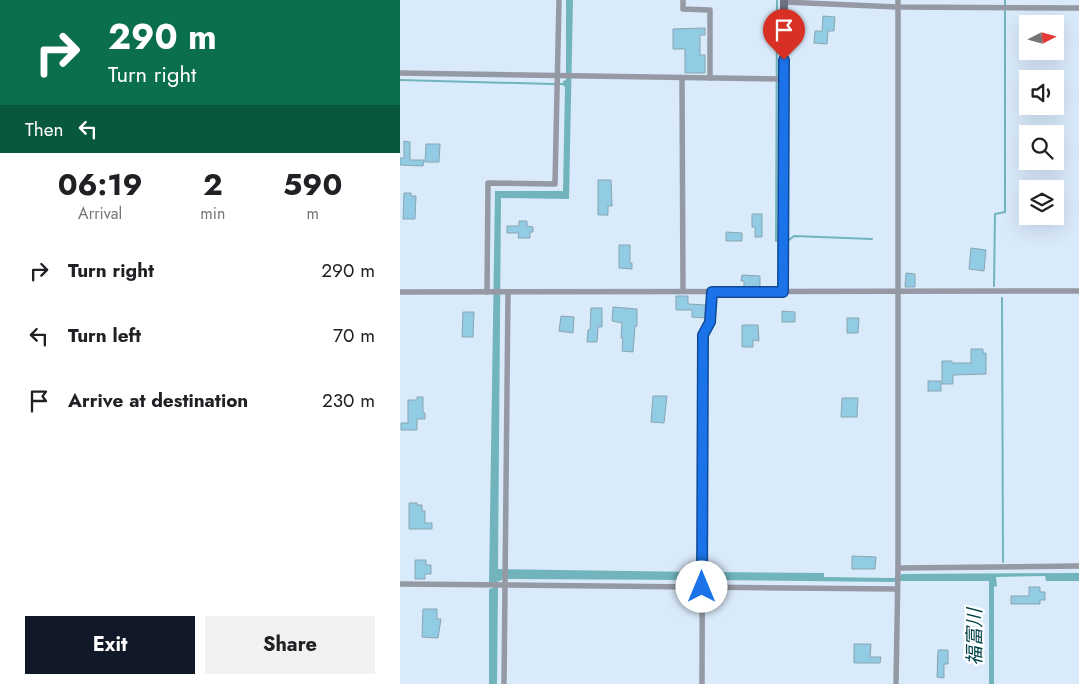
<!DOCTYPE html>
<meta charset="utf-8">
<style>
:root{--surface:#fff;--page:#f2f2f2;--text:#202124;--muted:#757577;--accent:#111827}
body{margin:0;font-family:Jost,"Noto Sans JP",sans-serif;background:var(--page);color:var(--text);height:100vh;display:flex;flex-direction:column;font-size:19px;white-space:nowrap}
*{box-sizing:border-box;margin:0}
p{font-size:16px;color:var(--muted)}
.icon{flex:none;width:28px;height:28px;fill:none;stroke:currentColor;stroke-width:2;stroke-linecap:round;stroke-linejoin:round}
.map{position:relative;flex:1;overflow:hidden}
.drawer{display:flex;flex-direction:column;background:var(--surface);width:400px}
.drawer>*{flex:none}
.hud{background:#0b6e4f;color:#fff;overflow:hidden}
.needle{width:32px;rotate:84deg}
.fabs{position:absolute;left:619px;top:15px;display:grid;gap:10px}
.fabs a{display:grid;place-items:center;width:45px;height:45px;border-radius:0px;background:var(--surface);box-shadow:0 5px 20px #0002;font-size:25px}
.pin{position:absolute;display:grid;place-items:center;width:42px;height:42px;color:#fff;margin:-51px -21px;border-radius:50% 50% 50% 0;rotate:-45deg;box-shadow:0 0 5px #0007}
.pin .icon{rotate:45deg}
.me{position:absolute;width:55px;margin:-28px;rotate:0deg;stroke-linejoin:round;filter:drop-shadow(0 0 4px #0008)}
.turn{display:flex;align-items:center;gap:18px;height:105px;padding:0 25px;font-size:22px}
.turn .icon{width:65px;height:65px;stroke-width:2.5}
.turn b{display:block;font-size:35px;line-height:42px}
.then{display:flex;align-items:center;height:48px;padding:0 25px;background:#0003;gap:10px;font-size:19px}
.eta{display:flex;justify-content:space-evenly;align-items:center;height:85px;text-align:center}
.eta b{font-size:30px;font-weight:700;line-height:35px}
.action{display:flex;gap:10px;margin-top:auto;padding:10px 25px}
.action a{flex:1;height:58px;border-radius:0px;background:var(--accent);color:#fff;font-size:20px;font-weight:700;line-height:58px;text-align:center}
.action a+a{background:var(--page);color:var(--text)}
ul{padding:0;list-style:none}
li{display:flex;align-items:center;gap:15px;height:65px;padding:0 25px}
li div{flex:1}
li b{display:block;font-size:19px}
li em{font-style:normal}
main{display:flex;flex:1;min-height:0}
.map>svg:first-child{display:block}
</style>
<main>
<section class="drawer">
<div class="hud">
<div class="turn"><svg class="icon" aria-label="right" viewBox="0 0 24 24"><path d="M7 20v-9h11M14 6l5 5-5 5"/></svg><div><b>290 m</b>Turn right</div></div>
<div class="then">Then<svg class="icon" aria-label="left" viewBox="0 0 24 24"><path d="M17 20v-9H6M10 6l-5 5 5 5"/></svg></div>
</div>
<div class="eta">
<div><b>06:19</b><p>Arrival</p></div>
<div><b>2</b><p>min</p></div>
<div><b>590</b><p>m</p></div>
</div>
<ul>
<li><svg class="icon" aria-label="right" viewBox="0 0 24 24"><path d="M7 20v-9h11M14 6l5 5-5 5"/></svg><div><b>Turn right</b></div><em>290 m</em></li>
<li><svg class="icon" aria-label="left" viewBox="0 0 24 24"><path d="M17 20v-9H6M10 6l-5 5 5 5"/></svg><div><b>Turn left</b></div><em>70 m</em></li>
<li><svg class="icon" aria-label="arrive" viewBox="0 0 24 24"><path d="M6 21V4h12l-3 4 3 4H6"/></svg><div><b>Arrive at destination</b></div><em>230 m</em></li>
</ul>
<div class="action"><a>Exit</a><a>Share</a></div>
</section>
<div class="map">
<svg width="679" height="684" viewBox="0 0 679 684">
<rect width="100%" height="100%" fill="#d9eafb"/>
<path fill="#71b4bc" d="M166 0H173L169 199 101 198 98 569 297 572V574H307L308 572 424 573V577L493 578 501 576V574L679 573V581H646L645 576 596 577 597 586 594 587V684H589V581H501L493 582 308 580 307 578 297 577V580L102 579V580L97 582 98 589 97 684H89V589L93 588V582H89L95 191H163L165 87 163 85H152V83H163V81L166 80Z"/>
<g fill="none" stroke-linecap="round" stroke-linejoin="round">
<g stroke="#71b4bc" stroke-width="2">
<path d="M605 5V0"/>
<path d="M0 80 153 84"/>
<path d="M389 240 394 236 472 239"/>
<path d="M376 241 377 0"/>
<path d="M594 286 595 214 605 212V11"/>
<path d="M602 298 603 562"/>
</g>
</g>
<g fill="#92cce4" stroke="#89a5b2">
<path d="M423 16 435 17 434 31H428L427 44 414 43 415 31H422Z"/>
<path d="M305 28V35H300V55H305V73H285V49H273V29Z"/>
<path d="M4 141 10 142V160H24L23 166 0 165V158H4Z"/>
<path d="M26 144H40L39 162H25Z"/>
<path d="M198 180H211L212 206H208V215H198Z"/>
<path d="M4 193H11V196H16L15 219H3Z"/>
<path d="M352 214H362V237H355V227H352Z"/>
<path d="M119 221H127V226L133 227V232H130V238H118L119 233H107V226H119Z"/>
<path d="M326 232 342 233V241H326Z"/>
<path d="M219 245H230V263H232V269L219 268Z"/>
<path d="M571 248 586 250 584 271 569 269Z"/>
<path d="M506 273 515 274V287H505Z"/>
<path d="M342 275 360 276V287H344V281H341Z"/>
<path d="M276 296H288V304L306 305 305 318 292 317V310H276Z"/>
<path d="M213 307 237 309V326H235L233 352 222 351 223 338H221L222 323 212 321Z"/>
<path d="M191 308H202V327H198L197 342H187L188 330H190Z"/>
<path d="M382 311 395 312V322H382Z"/>
<path d="M63 312H74L73 337H62Z"/>
<path d="M161 316 174 317 173 333 159 331Z"/>
<path d="M447 318H459L458 333H447Z"/>
<path d="M342 325H358L359 341 353 340V347H342Z"/>
<path d="M571 349H583V353H586V374L553 375V384H542V361H552V363H571Z"/>
<rect x="528" y="381" width="13" height="10"/>
<path d="M253 396H267L264 423 251 422Z"/>
<path d="M17 397H23V413H25V419H17V430H1V423H8V400H17Z"/>
<path d="M442 398H458L457 417H441Z"/>
<path d="M9 503H17V505H22V511H25V523H32V529H9Z"/>
<path d="M452 556 476 557 475 569H452Z"/>
<path d="M15 560H26V565H31V574H25V579H15Z"/>
<path d="M629 587H640V592H645V600H640V604H611V596H629Z"/>
<path d="M23 609H37V619H41L38 638 22 637Z"/>
<path d="M454 644H471L470 657H481L480 663H454Z"/>
<path d="M538 650H548V664H544V678L537 677Z"/>
</g>
<g fill="none" stroke-linecap="round" stroke-linejoin="round">
<g stroke="#9599a4" stroke-width="5.5">
<path d="M283 0V9L310 10V78"/>
<path d="M384 2 497 7 679 8"/>
<path d="M0 73 383 79"/>
<path d="M282 78 283 291"/>
<path d="M0 292C226 291 453 292 679 291"/>
<path d="M87 292 88 183 155 184 159 0"/>
<path d="M498 568 679 566"/>
<path d="M0 584 497 589"/>
<path d="M104 684 108 292"/>
<path d="M302 684 303 335 310 323 311 291"/>
<path d="M496 684 498 568V0"/>
</g>
<path stroke="#6d7382" stroke-width="8" d="M383 292 384 0"/>
</g>
<g fill="none" stroke-linecap="round" stroke-linejoin="round">
<defs>
<path id="route" d="M302 587 303 335 310 322 312 292H383L384 60"/>
</defs>
<use href="#route" stroke="#114b97" stroke-width="12"/>
<use href="#route" stroke="#1a73e8" stroke-width="9"/>
</g>
<g text-anchor="middle" stroke-width="4.5" stroke-linejoin="round" paint-order="stroke">
<g font-size="19" font-style="italic" fill="#004147" stroke="#fff">
<text transform="translate(574 637) rotate(-90)" y="7">福富川</text>
</g>
</g>
</svg>
<div class="fabs">
<a><svg class="needle" viewBox="-14 -14 28 28"><path d="M0-13l5 13h-10z" fill="#e53935"/><path d="M0 13l5-13h-10z" fill="#757577"/></svg></a>
<a><svg class="icon" aria-label="sound" viewBox="0 0 24 24"><path d="M4 9h4l5-4v14l-5-4H4zM17 9q2 3 0 6"/></svg></a>
<a><svg class="icon" aria-label="search" viewBox="0 0 24 24"><circle cx="10" cy="10" r="6"/><path d="M15 15l6 6"/></svg></a>
<a><svg class="icon" aria-label="layers" viewBox="0 0 24 24"><path d="M12 4l9 5-9 5-9-5zM3 14l9 5 9-5"/></svg></a>
</div>
<div class="pin" style="left:384px;top:60px;background:#d93025"><svg class="icon" aria-label="arrive" viewBox="0 0 24 24"><path d="M6 21V4h12l-3 4 3 4H6"/></svg></div>
<svg class="me" style="left:302px;top:587px" viewBox="-20 -20 40 40"><circle r="19" fill="#fff"/><path d="M0-13L10 11 0 6-10 11z" fill="#1a73e8"/></svg>
</div>
</main>
